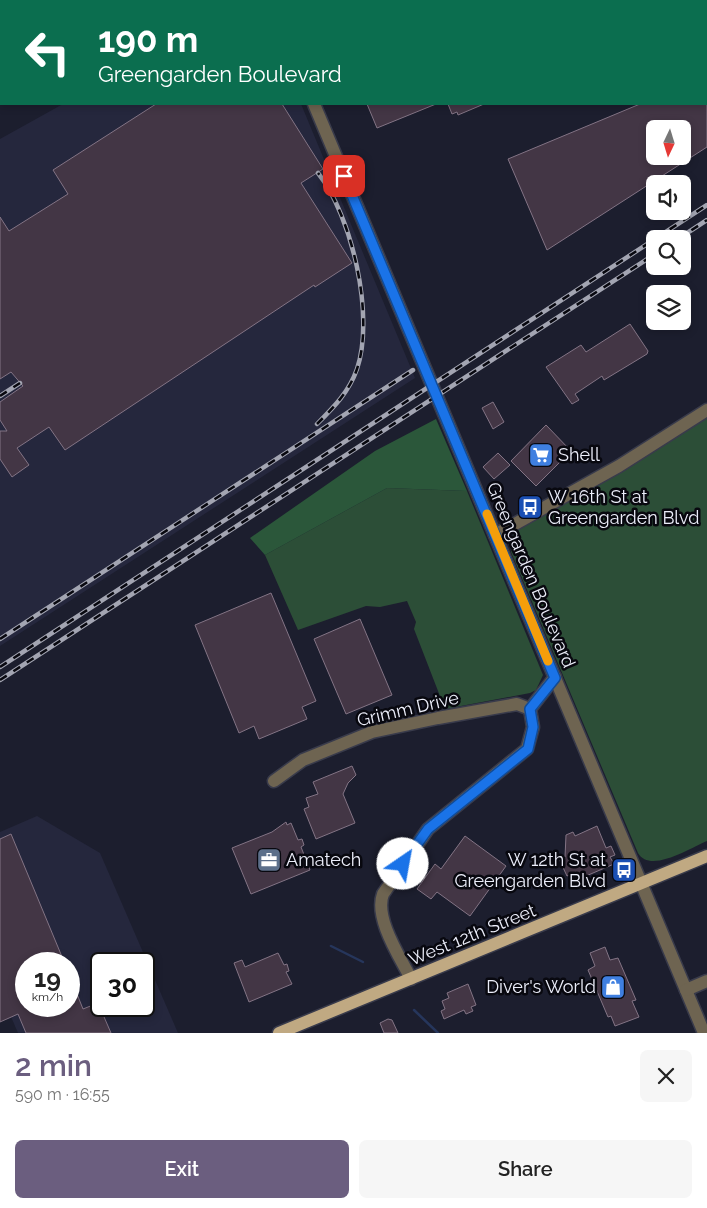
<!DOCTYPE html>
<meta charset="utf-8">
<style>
:root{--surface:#fff;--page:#f6f6f6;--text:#222;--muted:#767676;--accent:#6b5e7f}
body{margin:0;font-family:Raleway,sans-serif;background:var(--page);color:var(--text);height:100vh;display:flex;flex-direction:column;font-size:19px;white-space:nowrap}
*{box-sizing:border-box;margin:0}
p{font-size:16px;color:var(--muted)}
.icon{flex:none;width:28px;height:28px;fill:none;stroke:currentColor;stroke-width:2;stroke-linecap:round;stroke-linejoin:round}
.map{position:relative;height:1033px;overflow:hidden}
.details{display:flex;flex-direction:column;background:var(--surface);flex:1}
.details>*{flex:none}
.banner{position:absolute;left:0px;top:0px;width:708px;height:105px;box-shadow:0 2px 8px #0003;background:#0b6e4f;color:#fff;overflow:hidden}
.needle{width:32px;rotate:184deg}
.tools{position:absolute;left:646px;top:120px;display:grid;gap:10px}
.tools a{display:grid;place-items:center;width:45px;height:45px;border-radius:8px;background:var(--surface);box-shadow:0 2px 8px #0003;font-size:25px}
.speed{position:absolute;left:15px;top:952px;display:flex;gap:10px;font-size:25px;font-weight:700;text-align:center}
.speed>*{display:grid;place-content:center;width:65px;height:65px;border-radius:50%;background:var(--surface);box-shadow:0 2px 8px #0003;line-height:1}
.speed small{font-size:12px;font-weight:400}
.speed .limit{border:2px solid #111;border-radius:8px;background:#fff;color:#111}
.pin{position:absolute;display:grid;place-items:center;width:42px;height:42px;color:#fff;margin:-21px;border-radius:10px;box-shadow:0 2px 8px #0006}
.me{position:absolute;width:55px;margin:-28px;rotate:33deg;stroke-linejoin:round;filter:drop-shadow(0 0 4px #0008)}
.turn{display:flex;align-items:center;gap:18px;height:105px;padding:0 15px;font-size:22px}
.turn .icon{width:65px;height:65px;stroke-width:2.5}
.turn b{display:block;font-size:35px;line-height:42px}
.round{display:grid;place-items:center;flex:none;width:52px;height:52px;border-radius:8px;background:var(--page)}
.overview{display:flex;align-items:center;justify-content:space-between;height:85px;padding:0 15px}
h1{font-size:30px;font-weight:600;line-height:38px;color:var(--accent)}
.button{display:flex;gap:10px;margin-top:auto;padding:10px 15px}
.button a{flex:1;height:58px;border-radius:8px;background:var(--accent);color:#fff;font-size:20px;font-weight:600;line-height:58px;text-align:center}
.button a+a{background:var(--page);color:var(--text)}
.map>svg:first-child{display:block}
</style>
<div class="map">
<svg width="707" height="1033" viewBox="0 0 707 1033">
<rect width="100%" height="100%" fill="#1c1e2e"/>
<g fill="#25273d" fill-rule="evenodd">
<path d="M63 104H301L415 378 0 646V139Z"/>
<path d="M37 816 100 853 178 1033H18L0 991V832ZM26 964H69V1006H26ZM101 964H144V1006H101Z"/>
</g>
<g fill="#2c4e37">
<path d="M707 415V841C690 848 650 874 638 853L511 552V538L517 530Z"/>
<path d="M387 488 467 491 543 675 536 690 530 693 445 709 414 629 416 622 407 601 380 607 366 606 298 630 265 555Z"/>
</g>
<path fill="#2b573a" d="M436 419 467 491 387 488 265 555 250 538 375 451Z"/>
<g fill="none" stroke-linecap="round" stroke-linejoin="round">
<g stroke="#26365c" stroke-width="2.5">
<path d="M331 946 363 962"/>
<path d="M414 1010 438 1033"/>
</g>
</g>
<g fill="#433645" stroke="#837485" fill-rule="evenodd">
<path d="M156 104H282L323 169 301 183 352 263 315 287 314 285 65 450 49 427 17 448 29 465 12 477 0 459V431H7L0 420V402L23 386 11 372 0 379V217L9 231 68 194 53 170Z"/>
<path d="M367 104H436L377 128Z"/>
<path d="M448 104H484L458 115 457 112 452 114Z"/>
<path d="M640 104H707V147L547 250 508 159ZM655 129H682V156H655Z"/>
<path d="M630 324 648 351 647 354 604 380 602 376 575 394 579 400 572 404 546 367 581 345 586 352Z"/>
<path d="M493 402 504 422 493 429 482 408Z"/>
<path d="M546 425 571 451 536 486 511 461Z"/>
<path d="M498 453 510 465 494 479 483 467Z"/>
<path d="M271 593 316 701 302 707 307 719 259 739 254 726 239 733 195 625Z"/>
<path d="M360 619 392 695 346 714 314 639Z"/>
<path d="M352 766 356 775 348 783 343 794 355 823 316 839 304 809 309 807 306 798 318 794 313 782Z"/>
<path d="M286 822 287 825 291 823 298 840 302 839 304 845 301 847 310 870 251 894 232 848 272 832Z"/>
<path d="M597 826 606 848 611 846 615 855 610 857 614 864 579 879 576 872 567 876 559 859 565 857 566 835 573 832 575 836Z"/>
<path d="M11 834 65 964H26V1006H69V974L83 1009 98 1003 111 1033H26L18 1014 0 1022V839Z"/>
<path d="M465 836 506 866 470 916 437 892 431 899 417 889 435 864 441 869Z"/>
<path d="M605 947 610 960 618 958 636 1000 632 1001 639 1017 615 1026 611 1016 608 1017 588 970 595 966 590 953Z"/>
<path d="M278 953 284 965 287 964 289 971 286 972 292 984 249 1002 234 963 242 960 245 967Z"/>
<path d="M468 984 476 1005 471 1007 473 1011 466 1014 464 1010 444 1019 441 1011 445 1009 442 1001 449 998 447 993Z"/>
<path d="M388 1019 392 1020 398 1033H384L380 1023Z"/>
</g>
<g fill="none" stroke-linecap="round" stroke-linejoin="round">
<defs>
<g id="minor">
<path d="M270 0V1"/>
<path d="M314 104 704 1033"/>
<path d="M495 535 619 466 707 410"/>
<path d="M274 781 303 760 372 732 438 718 517 704 530 709"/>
<path d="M411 979C400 957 374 918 383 894L428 829 527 749 533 727 530 709 555 677"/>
<path d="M686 990 707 981"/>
</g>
<path id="major" d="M279 1033 707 856"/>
</defs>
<use href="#minor" stroke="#393b4b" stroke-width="15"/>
<use href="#major" stroke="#393b4b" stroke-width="15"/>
<use href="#minor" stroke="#6e6451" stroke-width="12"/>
<use href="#major" stroke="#c0a982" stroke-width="12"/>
<defs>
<g id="rail">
<path d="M157 1 160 0"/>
<path d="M175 1 178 0"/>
<path d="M678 239 707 220"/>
<path d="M0 396 20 383"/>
<path d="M317 424C334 407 349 392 357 369 375 316 352 216 318 173"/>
<path d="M0 639 413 370"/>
<path d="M0 667 707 205"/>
<path d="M0 680 655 254"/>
</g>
</defs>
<use href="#rail" stroke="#a3a5b2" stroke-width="4.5"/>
<use href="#rail" stroke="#08080f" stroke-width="2.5" stroke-dasharray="8" stroke-linecap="butt"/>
</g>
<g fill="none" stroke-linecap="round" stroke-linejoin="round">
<defs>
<path id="route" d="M344 176 555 678 530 709 533 727 528 749 428 829 403 864"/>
</defs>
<use href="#route" stroke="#114b97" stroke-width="12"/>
<use href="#route" stroke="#1a73e8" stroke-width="9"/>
<path stroke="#f59e0b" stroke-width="9" d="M487 514 548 661"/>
</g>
<defs>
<symbol id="supermarket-square" viewBox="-11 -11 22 22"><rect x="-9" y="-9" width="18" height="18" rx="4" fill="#3f7fe0" stroke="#08080f"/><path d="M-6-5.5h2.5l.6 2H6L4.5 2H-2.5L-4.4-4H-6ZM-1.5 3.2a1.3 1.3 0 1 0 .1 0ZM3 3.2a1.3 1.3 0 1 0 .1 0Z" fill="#fff"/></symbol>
<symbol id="bus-square" viewBox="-11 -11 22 22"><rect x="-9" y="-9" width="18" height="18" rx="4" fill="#1a4fb4" stroke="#08080f"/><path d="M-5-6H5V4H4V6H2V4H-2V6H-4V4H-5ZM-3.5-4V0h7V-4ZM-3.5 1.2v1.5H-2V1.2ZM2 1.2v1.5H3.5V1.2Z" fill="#fff"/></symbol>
<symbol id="office-square" viewBox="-11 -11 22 22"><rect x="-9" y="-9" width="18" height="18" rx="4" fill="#5c6f8a" stroke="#08080f"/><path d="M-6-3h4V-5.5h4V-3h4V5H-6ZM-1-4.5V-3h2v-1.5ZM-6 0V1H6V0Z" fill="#fff"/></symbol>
<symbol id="shop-square" viewBox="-11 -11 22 22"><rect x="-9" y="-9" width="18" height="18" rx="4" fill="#3f7fe0" stroke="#08080f"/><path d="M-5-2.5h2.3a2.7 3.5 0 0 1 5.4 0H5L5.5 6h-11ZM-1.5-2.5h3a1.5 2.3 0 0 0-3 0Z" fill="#fff"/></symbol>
</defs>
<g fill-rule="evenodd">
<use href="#supermarket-square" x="527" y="441" width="28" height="28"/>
<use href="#bus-square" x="516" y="493" width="28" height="28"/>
<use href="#office-square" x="255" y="846" width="28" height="28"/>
<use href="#bus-square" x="610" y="856" width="28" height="28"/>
<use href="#shop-square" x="599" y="973" width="28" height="28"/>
</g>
<g text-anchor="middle" stroke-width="5" stroke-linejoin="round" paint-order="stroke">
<g font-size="18" fill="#eceefa" stroke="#08080f" text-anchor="start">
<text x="558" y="461">Shell</text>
<text x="548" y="503">W 16th St at<tspan x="548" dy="21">Greengarden Blvd</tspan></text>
<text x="286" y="866">Amatech</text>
<text x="606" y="866" text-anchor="end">W 12th St at<tspan x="606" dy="21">Greengarden Blvd</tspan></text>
<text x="596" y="993" text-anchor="end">Diver's World</text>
</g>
<g font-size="18" fill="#eceefa" stroke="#08080f">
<text transform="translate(531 575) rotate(67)" y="6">Greengarden Boulevard</text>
<text transform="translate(408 709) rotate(-13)" y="6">Grimm Drive</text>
<text transform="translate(472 935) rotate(-22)" y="6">West 12th Street</text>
</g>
</g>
</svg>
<div class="tools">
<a><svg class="needle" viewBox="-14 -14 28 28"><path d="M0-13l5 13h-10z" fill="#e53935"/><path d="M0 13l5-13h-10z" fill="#767676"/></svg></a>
<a><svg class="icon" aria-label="sound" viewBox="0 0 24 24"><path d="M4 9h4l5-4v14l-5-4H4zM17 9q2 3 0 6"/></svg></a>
<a><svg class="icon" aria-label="search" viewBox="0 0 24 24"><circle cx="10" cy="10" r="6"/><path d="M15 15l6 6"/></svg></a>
<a><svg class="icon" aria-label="layers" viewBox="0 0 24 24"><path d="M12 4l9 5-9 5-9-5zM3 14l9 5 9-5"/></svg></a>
</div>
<div class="speed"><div>19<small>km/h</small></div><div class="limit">30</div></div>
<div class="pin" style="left:344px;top:176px;background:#d93025"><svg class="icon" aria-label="arrive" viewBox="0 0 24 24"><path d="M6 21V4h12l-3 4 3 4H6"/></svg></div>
<svg class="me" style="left:403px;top:864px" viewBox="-20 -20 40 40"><circle r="19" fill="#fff"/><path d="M0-13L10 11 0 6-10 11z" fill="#1a73e8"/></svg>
<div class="banner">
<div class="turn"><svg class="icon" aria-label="left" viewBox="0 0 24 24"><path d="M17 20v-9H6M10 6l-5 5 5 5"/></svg><div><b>190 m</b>Greengarden Boulevard</div></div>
</div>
</div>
<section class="details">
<div class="overview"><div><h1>2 min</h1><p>590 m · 16:55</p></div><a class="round"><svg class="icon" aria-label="close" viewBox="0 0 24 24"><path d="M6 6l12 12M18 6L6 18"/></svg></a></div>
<div class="button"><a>Exit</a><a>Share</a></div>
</section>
